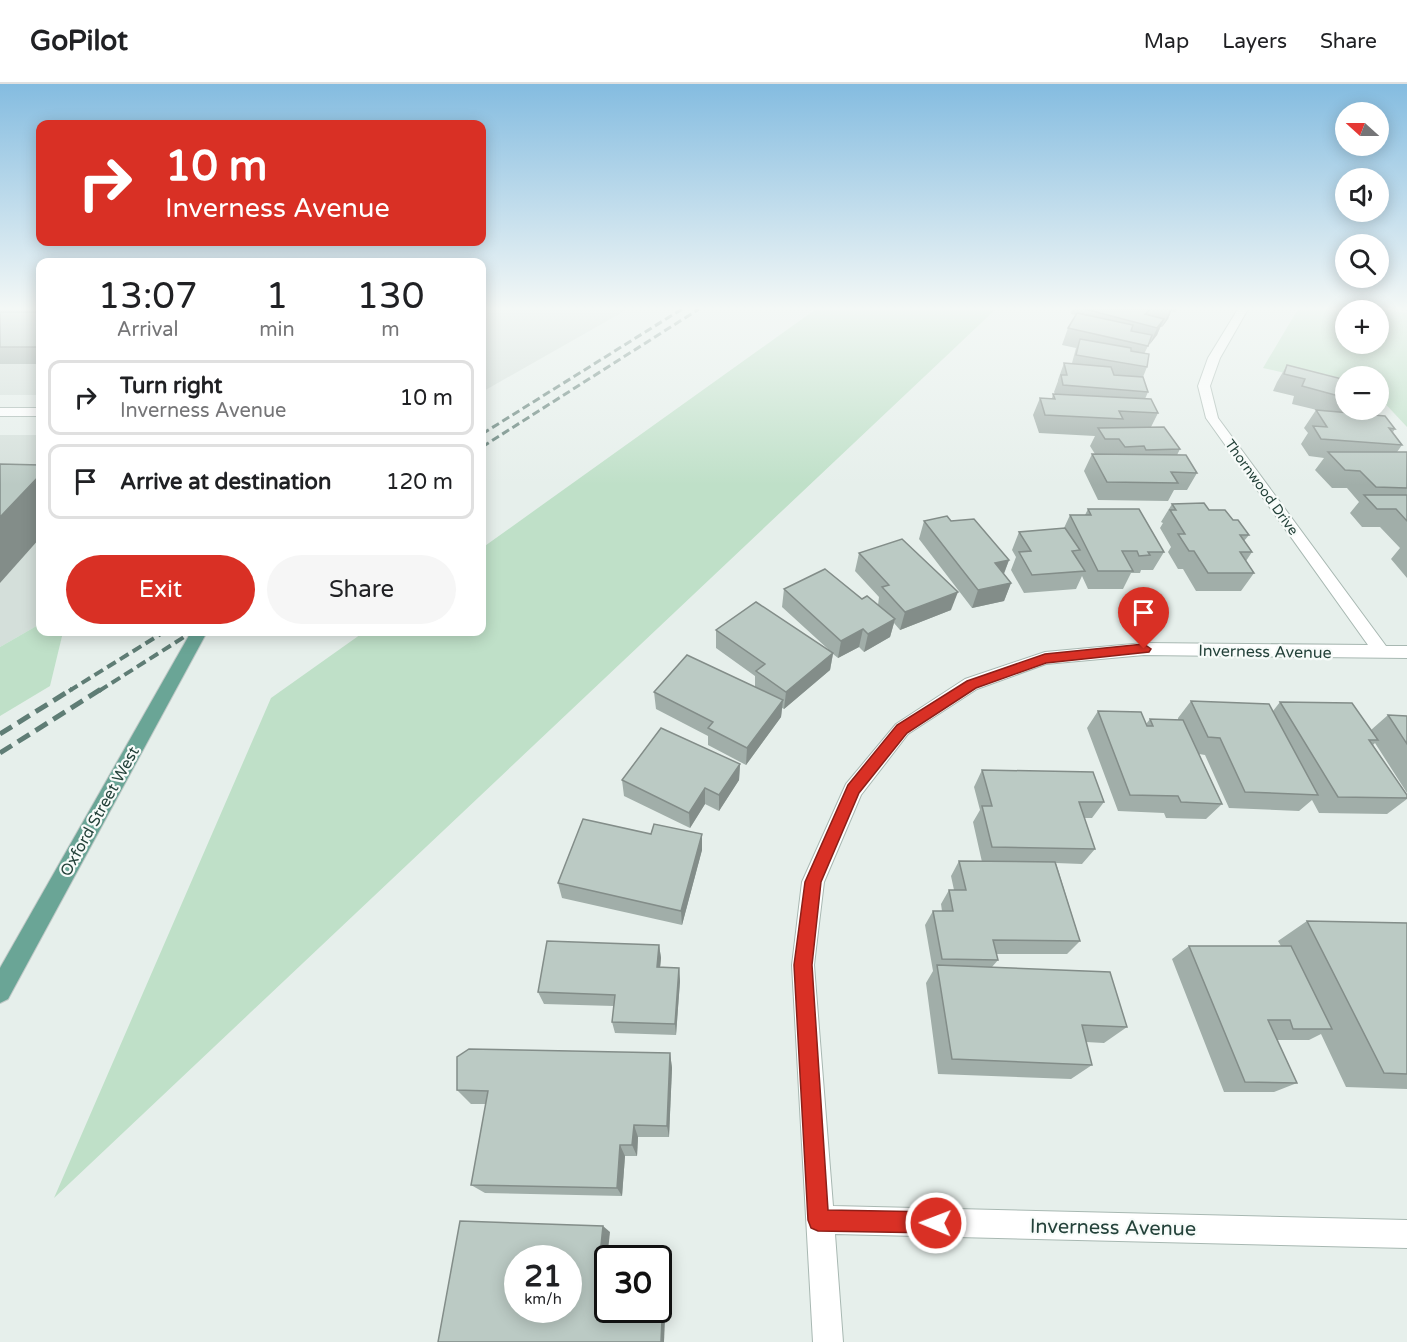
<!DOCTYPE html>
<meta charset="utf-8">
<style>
:root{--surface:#fff;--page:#f6f6f6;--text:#202124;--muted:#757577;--line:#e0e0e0;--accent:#d93025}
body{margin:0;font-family:"Varela Round",sans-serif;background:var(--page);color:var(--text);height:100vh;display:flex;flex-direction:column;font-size:22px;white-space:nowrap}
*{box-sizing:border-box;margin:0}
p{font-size:20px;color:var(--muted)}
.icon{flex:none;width:33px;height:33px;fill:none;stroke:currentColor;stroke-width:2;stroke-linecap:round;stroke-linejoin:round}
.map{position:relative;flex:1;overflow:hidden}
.panel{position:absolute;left:36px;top:174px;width:450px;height:378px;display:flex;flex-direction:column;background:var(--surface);border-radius:12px;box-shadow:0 3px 15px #0003}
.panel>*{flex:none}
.hud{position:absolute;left:36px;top:36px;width:450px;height:126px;border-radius:12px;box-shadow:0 3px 15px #0003;background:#d93025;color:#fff;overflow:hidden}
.needle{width:39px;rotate:291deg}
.controls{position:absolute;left:1335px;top:18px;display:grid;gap:12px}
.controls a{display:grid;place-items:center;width:54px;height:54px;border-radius:50%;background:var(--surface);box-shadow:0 3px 15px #0003;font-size:30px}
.speed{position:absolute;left:504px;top:1161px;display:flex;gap:12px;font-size:30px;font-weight:700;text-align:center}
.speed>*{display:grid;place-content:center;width:78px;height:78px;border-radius:50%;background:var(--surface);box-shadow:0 3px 15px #0003;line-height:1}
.speed small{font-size:15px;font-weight:400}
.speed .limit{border:3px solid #111;border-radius:9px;background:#fff;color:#111}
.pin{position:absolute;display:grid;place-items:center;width:51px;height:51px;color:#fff;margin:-62px -26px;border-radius:50% 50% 50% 0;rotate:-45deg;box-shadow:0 0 6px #0007}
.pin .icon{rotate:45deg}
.me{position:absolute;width:66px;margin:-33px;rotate:271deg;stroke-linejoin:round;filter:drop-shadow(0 0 4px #0008)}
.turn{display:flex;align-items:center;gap:21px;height:126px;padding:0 30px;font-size:27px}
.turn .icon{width:78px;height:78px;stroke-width:2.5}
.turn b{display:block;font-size:42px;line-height:51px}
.eta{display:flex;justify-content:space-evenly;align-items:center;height:102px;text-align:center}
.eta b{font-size:36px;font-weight:600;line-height:42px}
.button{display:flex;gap:12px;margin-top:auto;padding:12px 30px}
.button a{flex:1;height:69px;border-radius:36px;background:var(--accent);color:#fff;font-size:24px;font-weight:600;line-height:69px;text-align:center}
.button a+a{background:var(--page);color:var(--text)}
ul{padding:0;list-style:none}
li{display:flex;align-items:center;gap:18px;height:75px;margin:0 12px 9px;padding:0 18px;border:3px solid var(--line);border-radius:12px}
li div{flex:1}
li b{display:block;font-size:22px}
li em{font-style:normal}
header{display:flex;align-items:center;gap:36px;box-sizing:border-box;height:84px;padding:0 30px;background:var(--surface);border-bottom:2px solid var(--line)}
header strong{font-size:28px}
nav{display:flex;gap:33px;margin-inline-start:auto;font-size:21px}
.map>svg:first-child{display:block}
</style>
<header>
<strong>GoPilot</strong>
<nav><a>Map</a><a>Layers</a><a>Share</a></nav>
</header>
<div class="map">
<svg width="1407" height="1258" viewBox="0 0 1407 1258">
<rect width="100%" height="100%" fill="#e6efeb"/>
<g fill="#d4dfda">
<rect x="0" y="225" width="40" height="86"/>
<path d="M482 225H628L482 308Z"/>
<path d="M0 351H40V540L0 563Z"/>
</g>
<g fill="#bfe0c8" fill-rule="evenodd">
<path d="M816 225H996L54 1114 271 614 364 548H482V464Z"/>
<path d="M1298 225H1382L1407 229V343L1379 313 1378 292H1346L1345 303 1263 284ZM1346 226H1378V260H1346Z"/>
<path d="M40 540V548H63L50 602 0 632V563Z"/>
</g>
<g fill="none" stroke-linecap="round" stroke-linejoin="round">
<defs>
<g id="minor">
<path d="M1238 225H1248L1220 274 1210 302 1218 334 1386 562H1407V574L1144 571 1046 580 977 605 908 650 861 711 824 798 814 881 833 1122 1407 1136V1164L835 1150 843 1258H813L792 881 802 798 846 700 896 640 965 595 1045 568 1144 559 1368 561 1206 334 1198 302 1208 274Z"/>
<rect x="0" y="324" width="40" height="8"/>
</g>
<path id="major" d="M191 548H207L8 915 0 919V884Z"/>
</defs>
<use href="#minor" stroke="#a8b8b2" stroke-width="2"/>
<use href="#major" stroke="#c2cac8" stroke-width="2"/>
<use href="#minor" fill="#fff" fill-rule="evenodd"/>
<use href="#major" fill="#6aa596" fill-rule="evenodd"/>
<g stroke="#5f7d75" stroke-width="3" stroke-dasharray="8 4" stroke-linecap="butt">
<path d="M482 350 682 225"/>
<path d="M482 363 699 225"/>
</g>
<g stroke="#5f7d75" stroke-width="4" stroke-dasharray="10 5" stroke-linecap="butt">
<path d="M69 607 164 548"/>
<path d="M99 607 192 548"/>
</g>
<g stroke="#5f7d75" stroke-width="5" stroke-dasharray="14 7" stroke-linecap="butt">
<path d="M0 650 72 605"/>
<path d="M0 669 101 605"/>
</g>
</g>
<g fill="#a1aea9">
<path d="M1072 225H1177L1175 228 1171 227 1168 235 1162 243H1160L1157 251 1150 260H1149L1144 270 1147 283 1143 293 1148 308 1145 315 1158 329 1151 343 1180 365 1177 371 1197 389 1187 406H1174L1168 417 1098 416 1084 387 1092 370H1095L1090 362 1095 352 1039 349 1033 331 1040 314H1052L1053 310H1055L1054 308 1058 297V296L1064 279H1072L1076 264 1062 261 1068 244 1076 231 1071 230Z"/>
<rect x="0" y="228" width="40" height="52"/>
<path d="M1287 281 1346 296V326H1352L1350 329 1395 345 1393 348 1402 361 1397 368H1407V494L1391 475 1400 464 1380 443H1362L1350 429 1359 418 1347 404H1332L1315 386 1324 374 1309 372 1301 360 1308 349 1304 344 1316 326H1317L1292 320 1294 312 1273 307 1277 298Z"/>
<path d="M1172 420 1209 426 1233 436 1249 451 1244 457 1252 468 1246 477 1254 489 1241 507H1196L1183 485H1178L1168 468 1171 463 1160 444 1163 439 1161 438Z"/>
<path d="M1088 425 1164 468 1153 486H1141L1140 489H1131L1123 505H1088L1082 492 1076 505 1024 509 1011 486 1016 473 1012 466 1019 448 1064 444 1070 431H1085Z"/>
<path d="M924 437H951L1009 476 1004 490 1011 499 1004 517 972 524 919 455Z"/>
<path d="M859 469 951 526 900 546 894 539 890 553 864 568 859 563 838 574 833 570 830 586 784 625 782 624 781 633 746 681 708 661V652L656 625 654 608 755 603V592L716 564V546L828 565 782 523 784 505 862 515 878 521 879 513 855 487Z"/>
<path d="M1191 617 1273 627 1280 618 1371 646 1388 631 1407 632V709L1375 659 1373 661 1407 711V715L1387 730 1319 729 1312 716 1299 727 1229 724 1205 671 1199 670 1222 720 1206 735 1166 734 1164 729 1118 727 1087 644 1098 627 1146 640 1150 635 1178 636V634Z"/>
<path d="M740 680 739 696 719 727 705 720 690 744 624 712 622 696Z"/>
<path d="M982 686 1104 718 1092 734H1084L1095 765 1082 780 1056 779 1080 857 1067 870H996L998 876 992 883 1127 943 1104 959 1086 958 1092 981 1071 995 938 990 926 899 933 887 925 841 933 827H942L941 820 949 806H954L951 792 959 777 982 778 973 738 980 726 974 703Z"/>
<path d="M651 750H702V766L682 841 562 814 558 799Z"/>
<path d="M1307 837 1407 839V1005L1346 1003 1321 950 1309 956H1277L1297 999 1274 1008H1224L1172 875 1189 862H1281L1278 857Z"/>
<path d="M659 861 661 874 660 883 679 884 680 897 676 951 615 949 612 938 614 922 544 920 538 908Z"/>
<path d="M670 969 672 984 669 1053H638L637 1072H625L622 1112 485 1109 471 1101 486 1020H471L457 1006Z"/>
</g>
<g fill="#838d89">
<path d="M1171 225H1172L1168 235 1162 243Z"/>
<path d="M1164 235 1157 251 1150 260 1157 244Z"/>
<path d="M40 391V454L0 499V433Z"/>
<path d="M1009 476 1002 494 995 479Z"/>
<path d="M1011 499 1004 517 972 524 978 506Z"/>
<path d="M958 508 951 526 900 546 905 528Z"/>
<path d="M895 535 890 553 864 568 868 550Z"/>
<path d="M863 545 859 563 838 574 841 557Z"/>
<path d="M833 569 830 586 784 625 786 608Z"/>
<path d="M783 616 781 633 746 681 747 664Z"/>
<path d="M740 680 739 696 719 727V711Z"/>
<path d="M705 704V720L690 744 689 729Z"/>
<path d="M702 750V766L682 841 681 827Z"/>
<path d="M659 861 661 874 659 895 657 883Z"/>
<path d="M679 884 680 897 676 951 675 940Z"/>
<path d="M670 969 672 984 669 1053 667 1042Z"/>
<path d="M634 1041 638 1053 637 1072 632 1061Z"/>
<path d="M620 1061 625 1072 622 1112 617 1104Z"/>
<path d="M603 1142 610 1148 607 1176 600 1171Z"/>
<path d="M664 1188 667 1191 664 1258H661Z"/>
</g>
<g fill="#bbcac4" stroke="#838d89" stroke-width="1.5" fill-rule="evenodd">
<path d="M1085 225H1147L1149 226 1145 230 1164 235 1157 244Z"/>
<rect x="0" y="228" width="40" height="35"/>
<path d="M1077 229 1133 241 1131 247 1152 251 1148 262 1068 244Z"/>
<path d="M1080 255 1131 264V267L1149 270 1147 283 1076 271Z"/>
<path d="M1064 279 1111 283 1114 291 1143 293 1148 308 1063 301 1061 291H1067Z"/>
<path d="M1287 281 1346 296V314L1302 302 1305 295 1284 290Z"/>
<path d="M1053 310 1151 315 1158 329 1119 327 1123 335 1045 331 1040 314 1055 315Z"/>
<path d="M1316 326 1385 332 1395 345 1389 344 1402 361 1321 355 1313 342 1327 343Z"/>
<path d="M1164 343 1180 365 1146 366 1144 362 1125 363 1119 355H1105L1098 344Z"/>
<path d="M1328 368H1407V404L1376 403 1360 387 1345 386Z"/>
<path d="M1092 370 1186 371 1197 389 1171 388 1178 399 1107 398Z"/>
<path d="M0 380 40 381V391L0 433Z"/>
<path d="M1364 411H1407V437L1396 425H1377Z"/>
<path d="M1204 419 1209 426H1225L1233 436H1238L1249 451H1240L1252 468H1240L1254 489H1208L1194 467H1189L1178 450H1185L1170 426H1176L1172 420Z"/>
<path d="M1088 425H1139L1164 468H1148L1150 471 1139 472 1137 467H1122L1133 487H1098L1070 431H1091Z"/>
<path d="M947 432 951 437 974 435 1009 476 995 479 1011 499 978 506 924 437Z"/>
<path d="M1065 444 1080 466 1072 467 1085 487 1032 491 1019 468 1031 467 1019 448Z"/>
<path d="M902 455 958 508 905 528 882 503 889 501 859 469Z"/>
<path d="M825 485 862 515 867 512 895 535 868 550 863 545 841 557 784 505Z"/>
<path d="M756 518 833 569 786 608 756 587 765 580 716 546Z"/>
<path d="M687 571 783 616 747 664 708 644 713 638 654 608Z"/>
<path d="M1191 617 1269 620 1318 711 1245 708 1220 654 1208 653Z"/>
<path d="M1280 618 1352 619 1378 656H1369L1407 711V714L1338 713Z"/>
<path d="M1098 627 1141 628 1147 642H1153L1150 635 1183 636 1222 720 1181 718 1178 712 1130 711Z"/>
<path d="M1388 631 1407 632V660Z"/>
<path d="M661 644 740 680 719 711 705 704 689 729 622 696Z"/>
<path d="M982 686 1093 688 1104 718H1079L1095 765 992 763 982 722H992Z"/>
<path d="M583 735 651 750 654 740 702 750 681 827 558 799Z"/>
<path d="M959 777 1055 778 1080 857 993 856 998 876 942 875 933 827H953L949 806H966Z"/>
<path d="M1307 837 1407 839V990L1384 989Z"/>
<path d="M547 857 659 861 657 883 679 884 675 940 612 938 615 911 538 908Z"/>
<path d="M1189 862H1291L1332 945H1293L1290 936H1268L1297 999 1245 998Z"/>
<path d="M937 881 1110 888 1127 943 1082 941 1092 981 952 975Z"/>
<path d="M469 965 670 969 667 1042 634 1041 632 1061H620L617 1104 471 1101 488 1007 457 1006V973Z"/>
<path d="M460 1137 603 1142 600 1171 616 1172V1174H608V1226H658V1187L664 1188 661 1258H438ZM518 1174H568V1226H518Z"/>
</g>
<linearGradient id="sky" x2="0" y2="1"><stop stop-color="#84bce0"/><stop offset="0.56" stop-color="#f4f8f6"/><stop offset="1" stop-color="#f4f8f6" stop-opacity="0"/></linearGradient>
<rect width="1407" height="401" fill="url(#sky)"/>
<path fill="#d93025" stroke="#8d1f18" stroke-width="1.5" d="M1144 560 1151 565 1149 568 1046 579 976 604 907 649 859 709 821 798 812 881 828 1126 936 1128 943 1132 947 1139 943 1146 936 1149 818 1147 811 1144 808 1136 794 881 805 798 848 701 897 641 967 597 1045 570Z"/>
<g text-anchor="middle" stroke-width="4.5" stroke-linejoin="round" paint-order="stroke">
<g font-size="14" fill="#24423a" stroke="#f7fbf9">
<text transform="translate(1262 403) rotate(54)" y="5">Thornwood Drive</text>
</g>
<g font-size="16" fill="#24423a" stroke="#f7fbf9">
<text transform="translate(1265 567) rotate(1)" y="6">Inverness Avenue</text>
<text transform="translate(99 727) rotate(-61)" y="6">Oxford Street West</text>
</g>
<g font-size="20" fill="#24423a" stroke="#f7fbf9">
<text transform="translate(1113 1143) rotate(1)" y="7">Inverness Avenue</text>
</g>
</g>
</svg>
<div class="controls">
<a><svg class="needle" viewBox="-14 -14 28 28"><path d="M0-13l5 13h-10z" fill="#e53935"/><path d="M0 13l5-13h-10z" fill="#757577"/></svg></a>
<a><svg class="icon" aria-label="sound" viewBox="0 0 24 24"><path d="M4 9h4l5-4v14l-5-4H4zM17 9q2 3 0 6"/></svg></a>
<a><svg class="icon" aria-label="search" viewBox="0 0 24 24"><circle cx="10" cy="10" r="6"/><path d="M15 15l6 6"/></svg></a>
<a>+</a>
<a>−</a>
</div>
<div class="speed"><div>21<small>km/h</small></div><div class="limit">30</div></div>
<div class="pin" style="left:1144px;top:565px;background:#d93025"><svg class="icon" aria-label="arrive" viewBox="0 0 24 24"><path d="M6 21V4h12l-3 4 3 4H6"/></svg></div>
<svg class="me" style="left:936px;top:1139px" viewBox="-20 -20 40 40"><circle r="17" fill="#d93025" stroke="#fff" stroke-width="3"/><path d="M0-11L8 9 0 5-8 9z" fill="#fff"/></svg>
<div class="hud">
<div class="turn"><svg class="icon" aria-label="right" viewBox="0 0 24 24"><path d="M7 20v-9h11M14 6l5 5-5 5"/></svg><div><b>10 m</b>Inverness Avenue</div></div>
</div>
<section class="panel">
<div class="eta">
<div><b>13:07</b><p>Arrival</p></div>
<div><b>1</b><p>min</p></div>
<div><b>130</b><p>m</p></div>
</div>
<ul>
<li><svg class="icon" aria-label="right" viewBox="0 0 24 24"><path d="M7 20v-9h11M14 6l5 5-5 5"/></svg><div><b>Turn right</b><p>Inverness Avenue</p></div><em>10 m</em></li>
<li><svg class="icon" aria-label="arrive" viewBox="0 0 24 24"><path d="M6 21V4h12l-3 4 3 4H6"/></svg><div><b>Arrive at destination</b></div><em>120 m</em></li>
</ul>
<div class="button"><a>Exit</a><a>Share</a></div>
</section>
</div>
